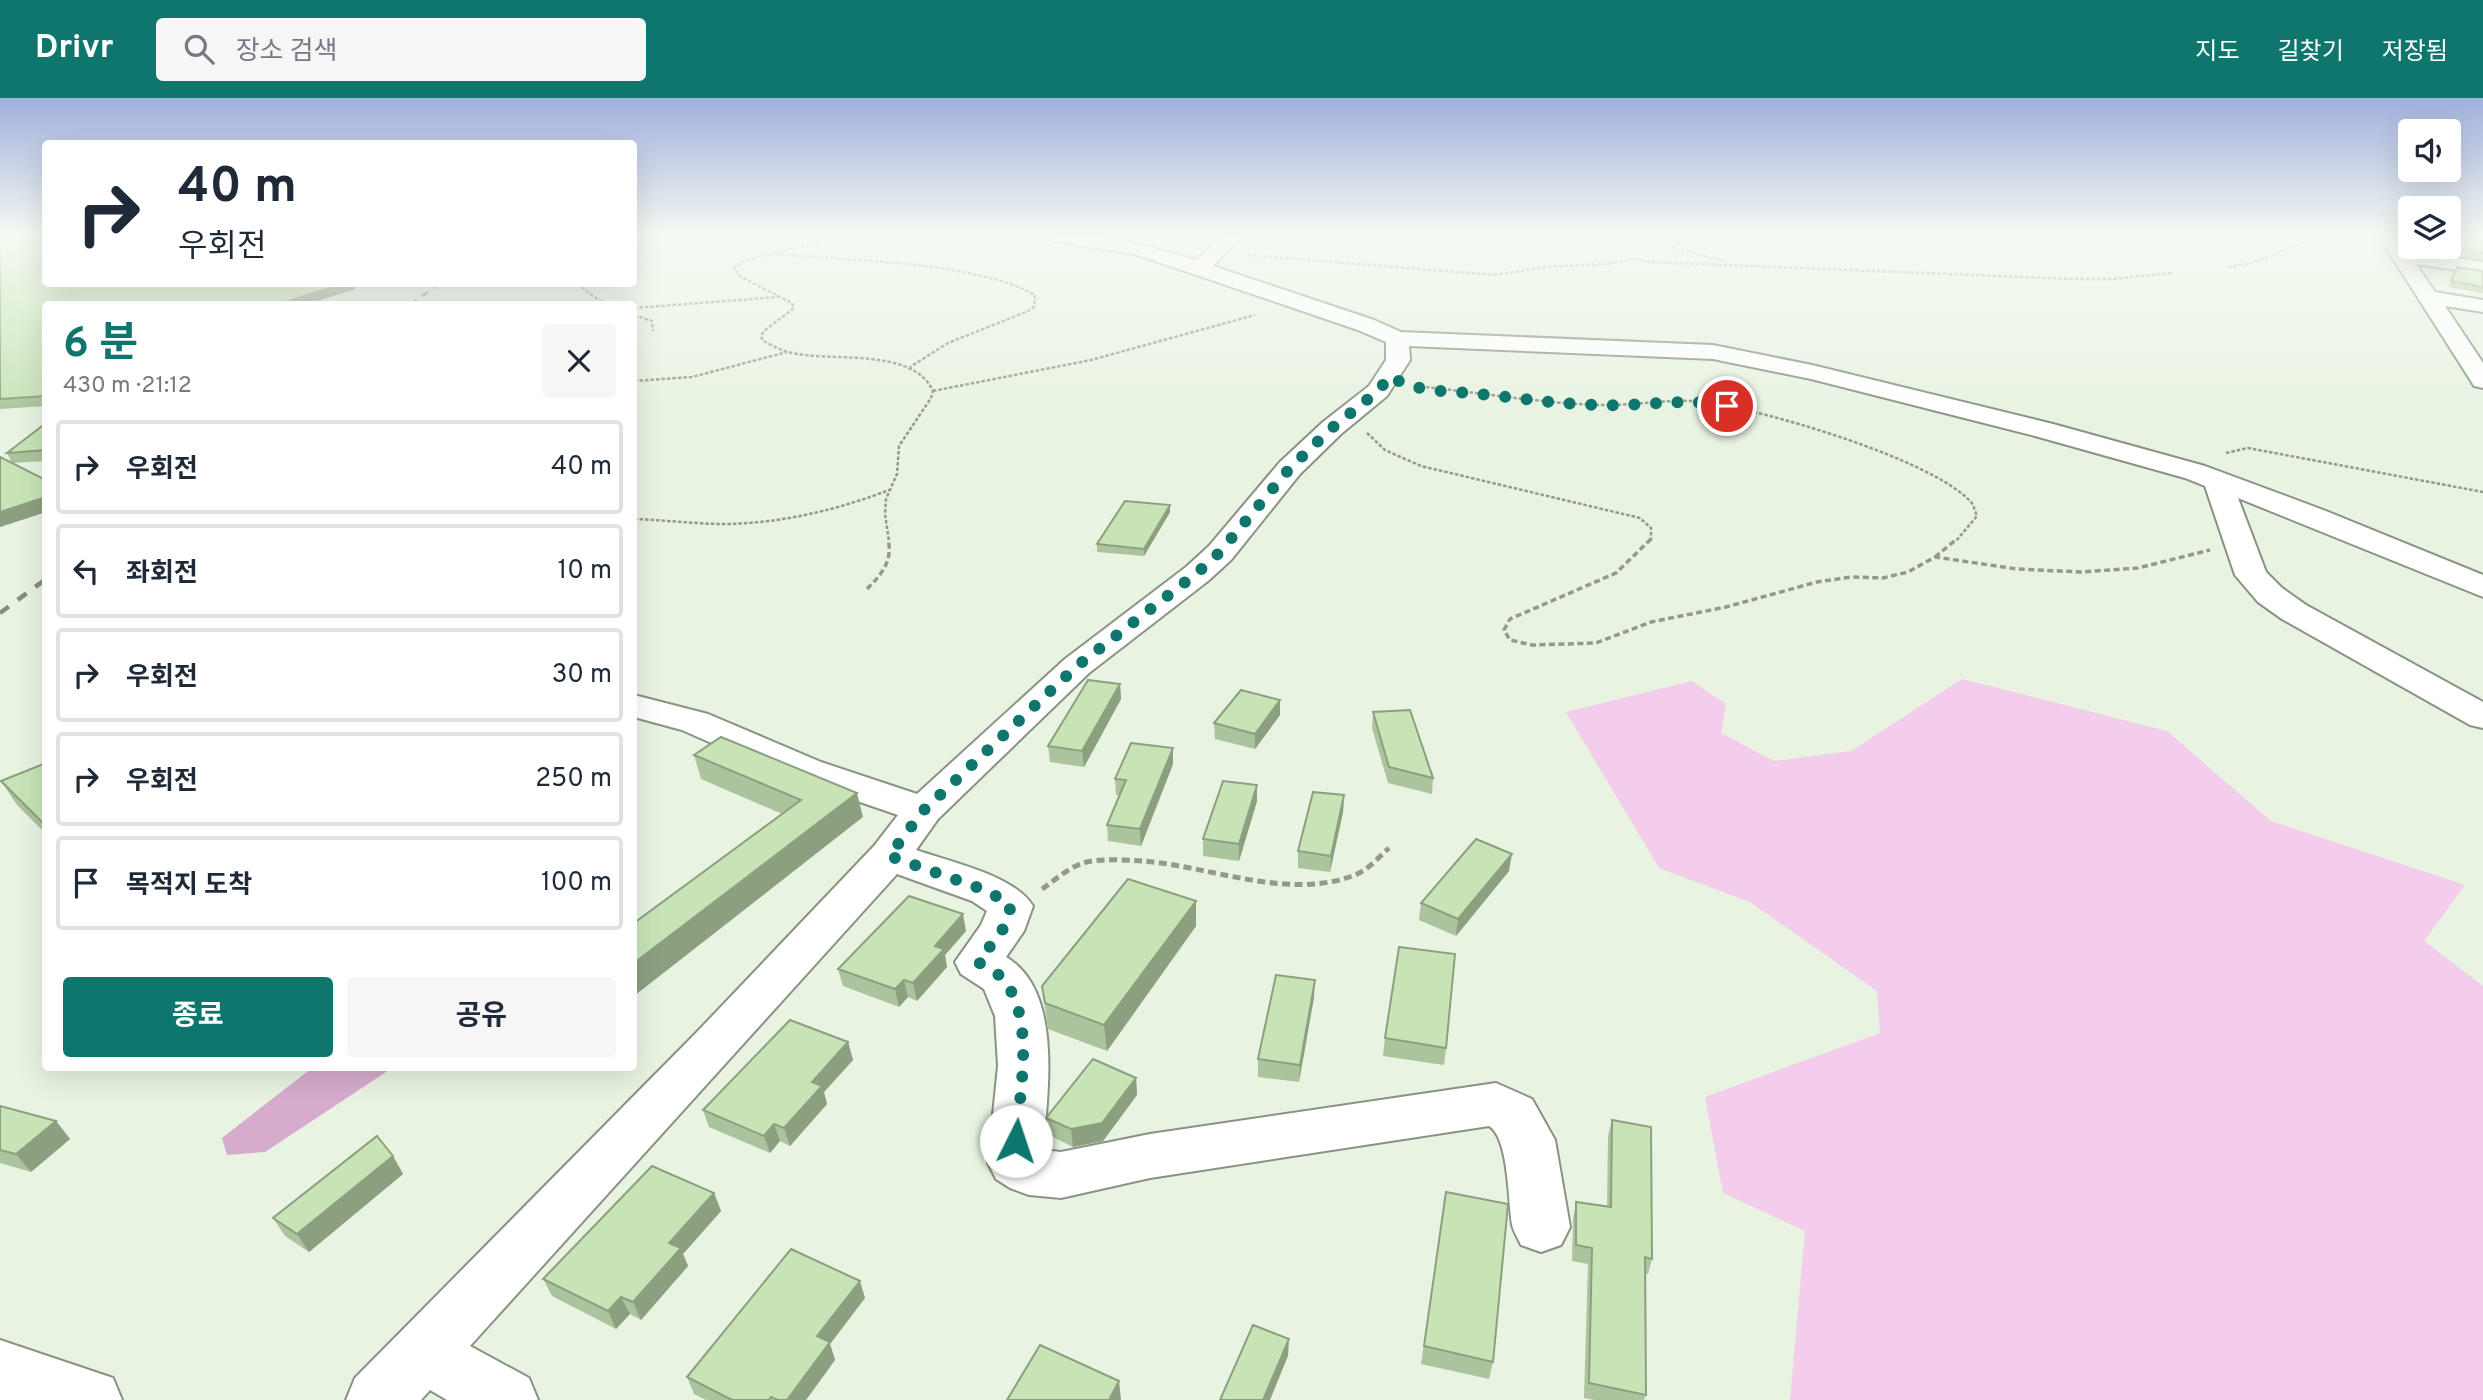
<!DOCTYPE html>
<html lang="ko">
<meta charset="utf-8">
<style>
:root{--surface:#fff;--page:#f6f6f7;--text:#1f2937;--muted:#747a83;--line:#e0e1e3;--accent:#0f766e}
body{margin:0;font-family:Overpass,"Noto Sans KR",sans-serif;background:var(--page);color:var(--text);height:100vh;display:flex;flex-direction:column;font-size:26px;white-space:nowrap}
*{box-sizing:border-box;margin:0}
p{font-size:23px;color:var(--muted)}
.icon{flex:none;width:38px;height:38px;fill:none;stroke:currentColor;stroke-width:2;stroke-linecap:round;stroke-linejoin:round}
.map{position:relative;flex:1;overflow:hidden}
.drawer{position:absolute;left:42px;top:203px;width:595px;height:770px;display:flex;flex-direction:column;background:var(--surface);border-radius:7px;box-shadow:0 7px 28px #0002}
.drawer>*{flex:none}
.banner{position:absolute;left:42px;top:42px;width:595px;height:147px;border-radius:7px;box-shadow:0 7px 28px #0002;background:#fff;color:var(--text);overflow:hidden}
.fabs{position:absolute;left:2398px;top:21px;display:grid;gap:14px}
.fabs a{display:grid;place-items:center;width:63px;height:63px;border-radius:7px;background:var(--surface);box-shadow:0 7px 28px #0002;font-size:35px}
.pin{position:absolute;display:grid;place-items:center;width:60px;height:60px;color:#fff;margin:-30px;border:4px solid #fff;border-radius:50%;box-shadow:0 2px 7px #0007}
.me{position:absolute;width:77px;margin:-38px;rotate:4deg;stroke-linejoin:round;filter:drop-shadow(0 0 5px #0008)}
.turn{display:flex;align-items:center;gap:24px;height:147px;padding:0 21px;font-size:32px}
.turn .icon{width:91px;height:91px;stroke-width:2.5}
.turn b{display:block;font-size:49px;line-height:60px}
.round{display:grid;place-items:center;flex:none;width:74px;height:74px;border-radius:7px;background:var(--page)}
.headline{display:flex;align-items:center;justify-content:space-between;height:119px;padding:0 21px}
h1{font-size:42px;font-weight:700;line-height:52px;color:var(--accent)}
.button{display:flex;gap:14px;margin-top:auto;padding:14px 21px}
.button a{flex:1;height:80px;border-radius:7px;background:var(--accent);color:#fff;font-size:28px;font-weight:700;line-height:80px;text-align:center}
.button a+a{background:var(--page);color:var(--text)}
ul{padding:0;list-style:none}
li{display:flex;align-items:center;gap:21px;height:94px;margin:0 14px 10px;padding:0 7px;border:4px solid var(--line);border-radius:7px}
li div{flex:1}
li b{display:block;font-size:26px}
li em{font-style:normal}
header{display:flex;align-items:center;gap:42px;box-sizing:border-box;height:98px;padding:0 35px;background:var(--accent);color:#fff}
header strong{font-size:33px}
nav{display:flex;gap:38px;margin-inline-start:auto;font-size:24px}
.search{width:490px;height:63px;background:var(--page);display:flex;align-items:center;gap:18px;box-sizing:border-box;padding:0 24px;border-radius:7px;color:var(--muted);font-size:26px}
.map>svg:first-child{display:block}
</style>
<header>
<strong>Drivr</strong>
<div class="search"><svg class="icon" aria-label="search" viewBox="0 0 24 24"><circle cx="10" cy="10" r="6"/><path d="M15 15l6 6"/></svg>장소 검색</div>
<nav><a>지도</a><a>길찾기</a><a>저장됨</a></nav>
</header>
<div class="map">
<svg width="2483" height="1302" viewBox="0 0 2483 1302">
<rect width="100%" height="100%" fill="#e8f3e2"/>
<path fill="#f3cdeb" d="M1962 581 2167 633 2271 723 2465 787 2424 843 2483 888V1302H1790L1805 1133 1723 1095 1705 999 1880 935 1877 893 1750 804 1659 770 1566 614 1692 583 1726 606 1721 635 1774 663 1851 653Z"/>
<path fill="#d6abcd" d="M312 970H392L265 1054 227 1057 222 1040Z"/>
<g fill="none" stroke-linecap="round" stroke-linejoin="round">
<defs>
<g id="minor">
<path d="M1044 137C1096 134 1145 147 1196 162L1224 137H1243L1213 168 1374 222 1401 234 1713 247 1812 267 2053 326 2205 368 2326 413 2483 477V499L2238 400 2266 474 2282 490 2306 507 2483 604V630L2470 627 2282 521 2258 504 2235 477 2205 388 2185 380 2035 338 1811 281 1713 261 1409 248 1410 262 1387 298 1341 336 1300 376 1231 462 1208 483 1089 575 938 721 916 752C950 764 1014 777 1033 808L1024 833 1006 859C1064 893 1047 997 1043 1052L1061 1054 1150 1036 1496 985 1532 1001 1555 1042 1570 1129 1561 1147 1541 1154 1521 1147C1518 1140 1513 1133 1512 1126 1508 1103 1509 1040 1489 1028L1150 1080 1061 1100 1029 1097 1010 1090 996 1081 988 1065 998 968 995 918 984 891 961 876 955 864 981 827 987 813 972 803 897 776 470 1248 529 1280 538 1302H447L430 1292 421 1302H346L355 1280 698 933 874 748 898 717 793 681 682 632 634 619V597L708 616 821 664 917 696 1065 561 1186 469 1209 448 1280 364 1323 324 1369 288 1386 262V244L1358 232 1135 156 1053 143Z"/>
<path d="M2378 137H2396L2407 153 2483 164V176L2416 166 2435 194 2483 202V214L2445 208 2483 265V290L2474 288 2471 283Z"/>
<path d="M2461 137H2483V145L2463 141Z"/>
<path d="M0 1242 113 1280 122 1302H0Z"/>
</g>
</defs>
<use href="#minor" stroke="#899284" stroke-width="4"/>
<g stroke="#92998d" stroke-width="2.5" stroke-dasharray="3.5 2" stroke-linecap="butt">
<path d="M1649 137 1681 145 1671 149 1726 164"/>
<path d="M820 144 746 162 734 170 741 179 792 205 794 210 764 233 761 238 763 243C771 246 779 252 788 254 828 265 913 248 933 293L931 300 899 348 897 376 886 401 885 416 889 443"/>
<path d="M776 156C848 163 974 163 1035 197L1034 209 1026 214 948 245 910 269"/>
<path d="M1247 157 1494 177 1546 169 1606 166 1637 161 1649 164 2072 181H2112L2172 175"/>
<path d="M2228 169 2252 165 2321 137"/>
<path d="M577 186 604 206"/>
<path d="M634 210 778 199"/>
<path d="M634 217 652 223 653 233"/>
<path d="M634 283 692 279 787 254"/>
<path d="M1415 288C1476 294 1538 305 1599 307 1635 308 1669 300 1705 304 1764 312 1932 361 1971 404 1974 408 1975 413 1977 418L1956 443"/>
<path d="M933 293 1091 262 1255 217"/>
<path d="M1367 335 1385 352 1421 368 1640 420 1651 430V443"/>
<path d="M2226 355 2248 350 2483 394"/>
<path d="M634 421C665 422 695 426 726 426 782 425 837 412 889 392"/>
</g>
<g stroke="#92998d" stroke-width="3.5" stroke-dasharray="6 3.5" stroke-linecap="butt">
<path d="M1651 441 1616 475 1510 521 1504 532 1510 542 1532 547 1596 545 1651 524 1726 509 1817 484 1851 479 1883 480 1908 474 1935 459 2017 471 2081 474 2138 470 2210 452"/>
<path d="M1935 459 1957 441"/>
<path d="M867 491C882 476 893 463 888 441"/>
</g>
<path stroke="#92998d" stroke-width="5" stroke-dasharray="8 4.5" stroke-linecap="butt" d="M1042 791C1055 782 1068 770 1083 765 1101 760 1123 762 1142 763 1211 768 1288 803 1355 777 1368 772 1379 759 1389 750"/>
<use href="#minor" fill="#fff" fill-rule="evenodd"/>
<path stroke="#858c81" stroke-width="2.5" stroke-dasharray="7 7" stroke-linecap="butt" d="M411 206 439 186"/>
<path stroke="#858c81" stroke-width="4.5" stroke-dasharray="11 11" stroke-linecap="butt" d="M0 515 46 481"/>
</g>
<g fill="#acc49d">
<path d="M0 137 46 186H353L355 191 308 206H46V308L0 311Z"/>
<path d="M1584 137H1629L1606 143Z"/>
<path d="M2469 139 2483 142V162L2460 158Z"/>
<path d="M2457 169 2483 173V195L2448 189Z"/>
<path d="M46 325V363L13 365 46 382V414L0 429V359L12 365 7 355Z"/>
<path d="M1170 414 1144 458 1097 454V446Z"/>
<path d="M1120 586 1121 601 1084 669 1050 664 1048 648Z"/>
<path d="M1373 614 1433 680 1432 696 1388 685 1372 630Z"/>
<path d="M1280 617 1255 651 1215 641 1214 625Z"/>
<path d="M694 657 863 719 782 716 701 681Z"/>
<path d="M46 665V736L17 707 1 683Z"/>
<path d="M1173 666 1141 748 1108 743 1107 727 1119 697H1116L1115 681Z"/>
<path d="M1257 687V703L1239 763 1203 758V741Z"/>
<path d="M1344 697 1343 714 1330 774 1298 770V753Z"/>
<path d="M1509 773 1456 838 1419 822 1421 805Z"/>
<path d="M1196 803V828L1107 953 1048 931 1042 888Z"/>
<path d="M966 833 945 857 947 869 917 903 908 899 899 909 843 888 838 871Z"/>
<path d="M1314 899 1299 984 1258 979V961Z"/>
<path d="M1385 940 1446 950 1444 967 1383 958Z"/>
<path d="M848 944 853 962 824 994 827 1006 790 1048 780 1043 770 1055 709 1029 703 1012Z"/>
<path d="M1136 980 1137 997 1103 1043 1073 1049 1049 1037 1046 1020Z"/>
<path d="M0 1008 56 1023 70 1041 31 1074 0 1065Z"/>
<path d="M1612 1022 1652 1161 1648 1176H1645L1646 1297 1644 1302H1594L1584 1300 1588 1166 1572 1163 1573 1120 1576 1104 1607 1109 1608 1038Z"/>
<path d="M393 1058 403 1076 309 1154 285 1138 273 1120Z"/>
<path d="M1446 1094 1493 1264 1489 1281 1421 1266Z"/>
<path d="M714 1095 721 1113 683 1156 688 1168 641 1222 630 1216 616 1231 552 1198 543 1181Z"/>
<path d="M865 1200 830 1246 835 1262 806 1302H706L694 1296 687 1279Z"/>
</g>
<g fill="#8ca080">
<path d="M1607 137H1629L1606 143Z"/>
<path d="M343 186H353L355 191 308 206H279Z"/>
<path d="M46 399V414L0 429V414Z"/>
<path d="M1170 407V414L1144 458V451Z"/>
<path d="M1120 586 1121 601 1084 669 1082 653Z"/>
<path d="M1280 602V617L1255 651V636Z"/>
<path d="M1173 650V666L1141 748 1140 731Z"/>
<path d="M1257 687V703L1239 763V746Z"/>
<path d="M857 695 863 719 634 898V865Z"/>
<path d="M1344 697 1343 714 1330 774 1331 758Z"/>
<path d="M1512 756 1509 773 1456 838 1458 821Z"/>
<path d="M1196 803V828L1107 953 1104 927Z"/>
<path d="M963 816 966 833 945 857 947 869 917 903 913 885 935 848Z"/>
<path d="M904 882 908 899 899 909 895 891Z"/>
<path d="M1315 882 1314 899 1299 984 1300 967Z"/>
<path d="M848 944 853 962 824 994 827 1006 790 1048 784 1030 812 984Z"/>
<path d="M1136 980 1137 997 1103 1043 1073 1049 1071 1031Z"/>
<path d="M56 1023 70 1041 31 1074 16 1056Z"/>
<path d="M774 1026 780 1043 770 1055 764 1038Z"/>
<path d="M393 1058 403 1076 309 1154 297 1136Z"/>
<path d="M714 1095 721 1113 683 1156 688 1168 641 1222 633 1204 669 1145Z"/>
<path d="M860 1183 865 1200 830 1246 835 1262 806 1302H787L817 1238Z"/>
<path d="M621 1199 630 1216 616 1231 608 1213Z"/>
<path d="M1289 1241 1288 1258 1270 1302H1263Z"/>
<path d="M1119 1283 1121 1302H1109Z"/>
</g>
<g fill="#c8e4b7" stroke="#8ca080" stroke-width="2">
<path d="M0 137H46V186H343L279 206H46V298L0 301Z"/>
<path d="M2469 139 2483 142V156L2463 153Z"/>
<path d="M2457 169 2483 173V189L2451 183Z"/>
<path d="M46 325V352L7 355Z"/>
<path d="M0 359 46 382V399L0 414Z"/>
<path d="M1125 403 1170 407 1144 451 1097 446Z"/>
<path d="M1088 582 1120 586 1082 653 1048 648Z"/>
<path d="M1241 592 1280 602 1255 636 1214 625Z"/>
<path d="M1410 612 1433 680 1389 669 1373 614Z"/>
<path d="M721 639 857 695 634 865V825L801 702 694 657Z"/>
<path d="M1131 645 1173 650 1140 731 1107 727 1126 682 1115 681Z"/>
<path d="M46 665V728L1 683Z"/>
<path d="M1223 683 1257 687 1239 746 1203 741Z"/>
<path d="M1313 694 1344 697 1331 758 1298 753Z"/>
<path d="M1476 741 1512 756 1458 821 1421 805Z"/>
<path d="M1128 781 1196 803 1104 927 1045 905 1042 888Z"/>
<path d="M909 798 963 816 935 848 944 851 913 885 904 882 895 891 838 871Z"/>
<path d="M1399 849 1455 856 1446 950 1385 940Z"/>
<path d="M1276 877 1315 882 1300 967 1258 961Z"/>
<path d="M790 922 848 944 812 984 822 988 784 1030 774 1026 764 1038 703 1012Z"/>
<path d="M1093 961 1136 980 1102 1025 1071 1031 1046 1020Z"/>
<path d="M0 1008 56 1023 16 1056 0 1052Z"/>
<path d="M1612 1022 1651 1029 1652 1161 1645 1159 1646 1297 1589 1285 1592 1150 1576 1147V1104L1611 1109Z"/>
<path d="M377 1038 393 1058 297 1136 273 1120Z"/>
<path d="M652 1068 714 1095 669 1145 681 1150 633 1204 621 1199 608 1213 543 1181Z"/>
<path d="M1446 1094 1508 1106 1493 1264 1424 1248Z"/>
<path d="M791 1151 860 1183 817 1238 830 1244 787 1302H778L771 1299 769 1302H732L687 1279Z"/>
<path d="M1253 1227 1289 1241 1263 1302H1220Z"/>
<path d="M1040 1247 1119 1283 1109 1302H1007Z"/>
</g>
<linearGradient id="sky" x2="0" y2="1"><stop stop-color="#a1b0dd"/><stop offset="0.43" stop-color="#f5faf2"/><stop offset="1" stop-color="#f5faf2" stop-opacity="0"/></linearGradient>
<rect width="2483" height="319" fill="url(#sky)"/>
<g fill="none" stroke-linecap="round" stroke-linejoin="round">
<path stroke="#0f766e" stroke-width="12" stroke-dasharray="0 21.6" d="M1016 1043C1019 996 1037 918 1001 879 995 873 985 869 978 864L1002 833 1011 808 988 793 889 758 924 712 1077 568 1197 475 1220 454 1290 370 1332 330 1378 293 1390 278C1413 293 1442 293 1469 295 1512 299 1555 306 1598 307 1644 309 1679 299 1727 308"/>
</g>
</svg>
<div class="fabs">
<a><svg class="icon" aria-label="sound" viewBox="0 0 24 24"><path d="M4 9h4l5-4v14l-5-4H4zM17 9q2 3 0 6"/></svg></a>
<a><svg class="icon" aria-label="layers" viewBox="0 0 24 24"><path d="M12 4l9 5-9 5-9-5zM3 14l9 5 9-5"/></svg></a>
</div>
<div class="pin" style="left:1727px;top:308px;background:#d93025"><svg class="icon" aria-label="arrive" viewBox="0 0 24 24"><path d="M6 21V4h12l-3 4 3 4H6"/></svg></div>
<svg class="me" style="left:1016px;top:1043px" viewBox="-20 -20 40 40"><circle r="19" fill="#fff"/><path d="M0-13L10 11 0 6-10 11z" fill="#0f766e"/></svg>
<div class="banner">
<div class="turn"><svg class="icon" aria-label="right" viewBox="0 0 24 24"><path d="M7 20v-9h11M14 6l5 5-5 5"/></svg><div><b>40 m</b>우회전</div></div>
</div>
<section class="drawer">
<div class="headline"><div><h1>6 분</h1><p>430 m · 21:12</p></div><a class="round"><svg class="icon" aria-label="close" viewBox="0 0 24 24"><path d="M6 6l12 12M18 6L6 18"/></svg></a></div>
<ul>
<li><svg class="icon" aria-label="right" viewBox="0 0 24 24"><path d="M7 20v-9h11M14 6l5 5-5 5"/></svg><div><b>우회전</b></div><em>40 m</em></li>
<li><svg class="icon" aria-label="left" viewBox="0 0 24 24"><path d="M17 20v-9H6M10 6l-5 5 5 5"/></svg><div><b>좌회전</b></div><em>10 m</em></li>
<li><svg class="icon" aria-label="right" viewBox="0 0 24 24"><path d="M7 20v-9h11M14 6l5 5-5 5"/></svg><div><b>우회전</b></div><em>30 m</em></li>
<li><svg class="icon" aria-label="right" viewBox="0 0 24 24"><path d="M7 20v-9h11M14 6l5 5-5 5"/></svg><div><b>우회전</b></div><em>250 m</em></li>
<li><svg class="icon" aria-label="arrive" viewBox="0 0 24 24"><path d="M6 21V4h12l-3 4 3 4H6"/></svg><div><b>목적지 도착</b></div><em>100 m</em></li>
</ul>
<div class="button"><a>종료</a><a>공유</a></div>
</section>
</div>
